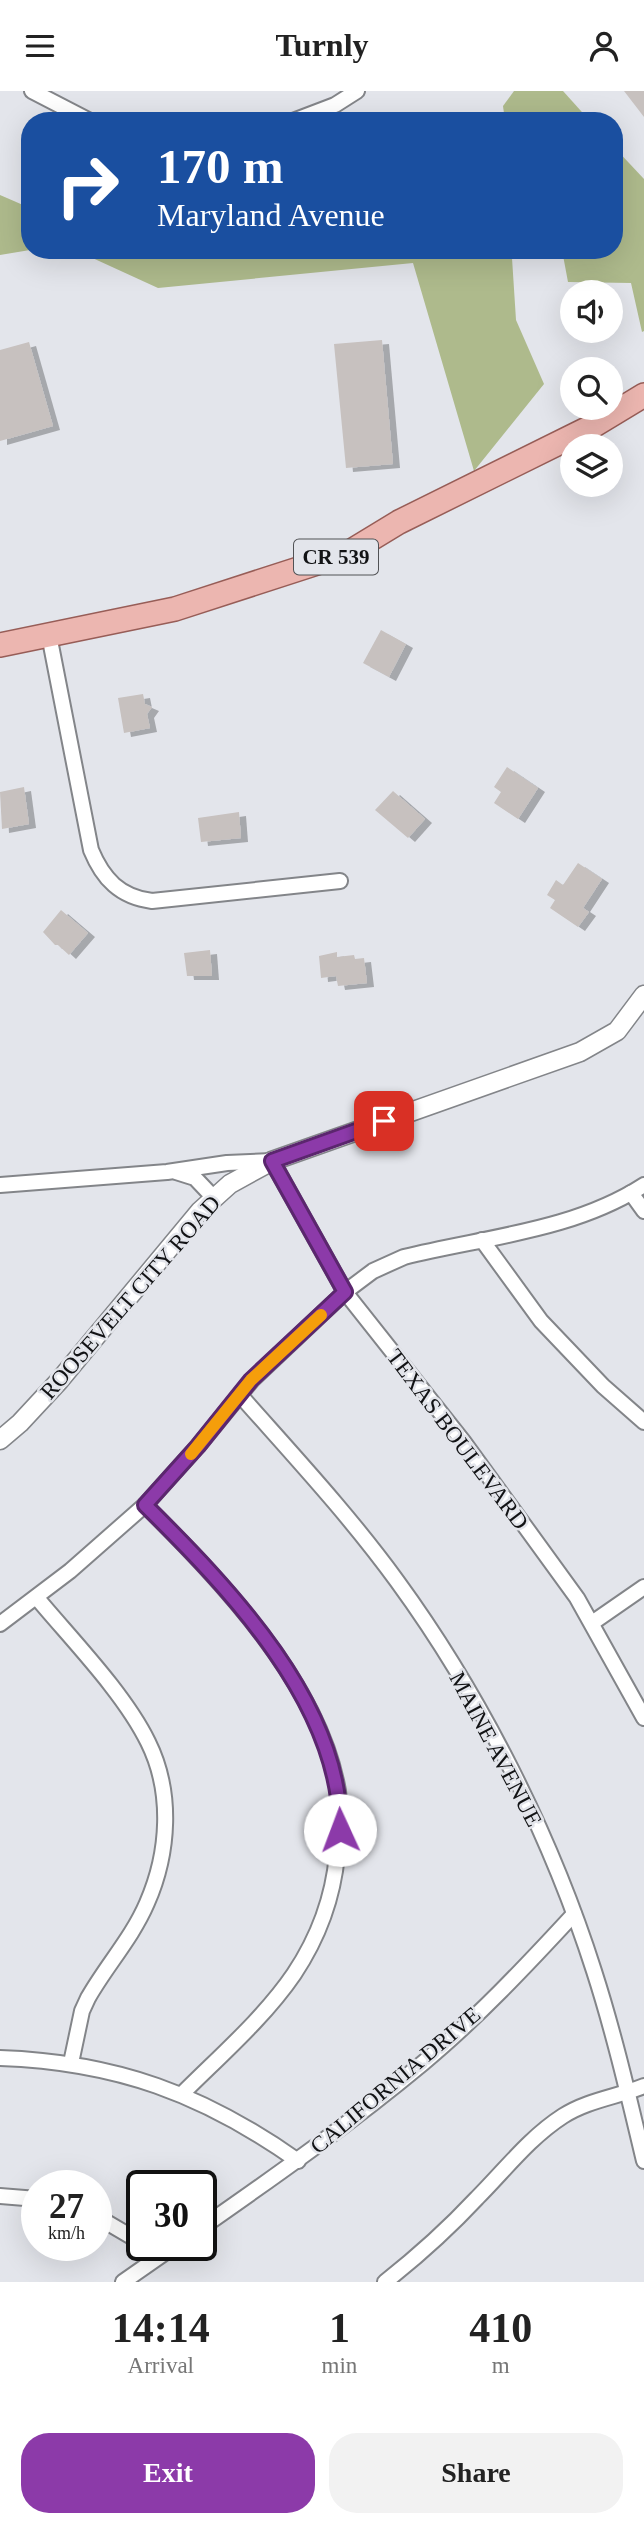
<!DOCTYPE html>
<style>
:root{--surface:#fff;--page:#f2f2f2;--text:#222;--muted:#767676;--accent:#8c3aa9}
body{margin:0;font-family:"Times New Roman",serif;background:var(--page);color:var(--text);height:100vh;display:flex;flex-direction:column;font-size:26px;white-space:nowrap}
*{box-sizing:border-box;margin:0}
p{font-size:23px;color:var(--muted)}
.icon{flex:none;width:38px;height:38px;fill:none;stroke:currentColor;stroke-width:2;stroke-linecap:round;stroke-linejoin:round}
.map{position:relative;height:2191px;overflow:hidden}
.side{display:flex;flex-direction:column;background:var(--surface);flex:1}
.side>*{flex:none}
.top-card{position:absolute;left:21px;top:21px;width:602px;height:147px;border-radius:28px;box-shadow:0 7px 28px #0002;background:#1a4fa0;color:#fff;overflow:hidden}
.tools{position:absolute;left:560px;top:189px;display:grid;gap:14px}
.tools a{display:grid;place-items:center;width:63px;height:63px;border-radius:50%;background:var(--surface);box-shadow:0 7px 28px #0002;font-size:35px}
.speed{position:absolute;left:21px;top:2079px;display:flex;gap:14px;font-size:35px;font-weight:700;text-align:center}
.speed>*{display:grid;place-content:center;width:91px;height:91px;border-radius:50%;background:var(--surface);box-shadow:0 7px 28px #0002;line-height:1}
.speed small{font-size:18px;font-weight:400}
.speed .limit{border:4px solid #111;border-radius:10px;background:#fff;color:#111}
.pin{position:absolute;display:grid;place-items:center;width:60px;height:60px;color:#fff;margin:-30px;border-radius:14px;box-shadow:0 4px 10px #0006}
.me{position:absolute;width:77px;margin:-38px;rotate:358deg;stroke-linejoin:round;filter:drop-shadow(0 0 5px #0008)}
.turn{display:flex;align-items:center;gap:24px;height:147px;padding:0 21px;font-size:32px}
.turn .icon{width:91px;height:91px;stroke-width:2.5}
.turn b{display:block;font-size:49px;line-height:60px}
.eta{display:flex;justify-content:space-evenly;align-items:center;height:119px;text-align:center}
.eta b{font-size:42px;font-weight:700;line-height:49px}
.primary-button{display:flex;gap:14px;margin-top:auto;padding:14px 21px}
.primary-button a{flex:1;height:80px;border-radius:28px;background:var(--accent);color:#fff;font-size:28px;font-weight:700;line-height:80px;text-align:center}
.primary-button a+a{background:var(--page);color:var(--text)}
header{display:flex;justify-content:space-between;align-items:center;height:91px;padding:0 21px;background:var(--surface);font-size:32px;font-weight:700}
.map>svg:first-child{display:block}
</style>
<header><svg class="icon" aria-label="menu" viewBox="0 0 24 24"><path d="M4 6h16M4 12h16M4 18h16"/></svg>Turnly<svg class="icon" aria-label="person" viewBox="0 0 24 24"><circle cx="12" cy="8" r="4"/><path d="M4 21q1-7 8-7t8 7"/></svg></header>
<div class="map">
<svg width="644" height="2191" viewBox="0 0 644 2191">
<defs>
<filter id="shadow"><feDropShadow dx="7" dy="4" stdDeviation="0" flood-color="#0004"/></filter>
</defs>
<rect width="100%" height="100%" fill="#e3e5eb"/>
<g fill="#aeba8c">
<path d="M514 0H563L590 30H505L503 15Z"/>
<path d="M614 56 644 88V240L642 241 631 192 568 191 562 159H614Z"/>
<path d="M0 104 30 117V159L0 164Z"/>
<path d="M75 159H490L512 167 516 229 544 293 474 380 413 172 158 197Z"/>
</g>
<g fill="#c7c1bf" filter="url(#shadow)">
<path d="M624 0H644V26Z"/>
<path d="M382 249 393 373 346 377 334 253Z"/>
<path d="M29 251 53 335 0 350V259Z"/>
<path d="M381 539 406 553 389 586 363 572Z"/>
<path d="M143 603 145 613 152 616 147 623 150 637 124 642 118 607Z"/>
<path d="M507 676 538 697 518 728 494 712 501 701 494 696Z"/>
<path d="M24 696 29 733 2 738 0 701Z"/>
<path d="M393 700 425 728 408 747 375 719Z"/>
<path d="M239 721 241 747 201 751 198 727Z"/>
<path d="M578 772 602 788 583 817 589 821 578 836 550 817 555 809 547 804 556 789 563 794Z"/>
<path d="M61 819 88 842 69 864 58 854H55L43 841Z"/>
<path d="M210 859 212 885H187L184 862Z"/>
<path d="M337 861V866L354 864 355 868 364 867 367 892 338 895 336 885 321 887 319 865Z"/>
</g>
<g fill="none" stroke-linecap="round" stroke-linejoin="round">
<defs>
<g id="minor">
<path d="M32 0 90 30"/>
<path d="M293 30 335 14 357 0"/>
<path d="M49 544 91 759C103 788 120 806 152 810L340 790"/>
<path d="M176 1081 195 1087 213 1106"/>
<path d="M0 1094 167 1081 227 1072 272 1070 345 1201 463 1350 577 1507 644 1627"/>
<path d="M631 1102 644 1120"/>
<path d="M482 1149 541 1230 603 1295 644 1331"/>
<path d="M240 1304C293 1364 349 1424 397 1490 481 1605 551 1745 594 1880 614 1942 629 2007 644 2070"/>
<path d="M145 1414C220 1489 320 1592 338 1700 341 1722 339 1743 337 1764 333 1807 318 1847 294 1883 264 1927 220 1965 182 2003"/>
<path d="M37 1507C72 1549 124 1602 148 1651 173 1701 169 1762 147 1812 132 1847 106 1875 88 1907L82 1920 71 1972"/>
<path d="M592 1532 644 1496"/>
<path d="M0 1533 70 1480 145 1414 198 1355 252 1289 345 1201 373 1180 404 1166C484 1146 573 1140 644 1094"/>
<path d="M0 1967C116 1971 203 2003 298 2070"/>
<path d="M0 2105 37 2108"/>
<path d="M96 2125 142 2152"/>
<path d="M201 2137C277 2084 352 2031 423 1972 477 1927 526 1875 574 1823"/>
<path d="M123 2191 176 2154"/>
<path d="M385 2191C418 2165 449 2137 477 2107 505 2079 529 2047 563 2025 588 2009 617 2006 644 1995"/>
</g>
<path id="tertiary" d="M0 1349 20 1332 59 1290 200 1120 230 1093 272 1070 580 961 617 940 644 904"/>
<path id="primary" d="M0 554 175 518 348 462 399 431 593 335 644 304"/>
</defs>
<use href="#minor" stroke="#838589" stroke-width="18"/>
<use href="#tertiary" stroke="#838589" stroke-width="21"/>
<use href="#primary" stroke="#975d57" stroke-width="26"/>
<use href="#minor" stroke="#fff" stroke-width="14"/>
<use href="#tertiary" stroke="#fff" stroke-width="18"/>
<use href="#primary" stroke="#ecb6b0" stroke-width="23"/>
</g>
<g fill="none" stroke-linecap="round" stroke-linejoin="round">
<defs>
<path id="route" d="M340 1739C342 1614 229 1497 145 1414L198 1355 251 1289 345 1201 272 1070 384 1030"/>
</defs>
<use href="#route" stroke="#5b266e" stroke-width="18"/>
<use href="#route" stroke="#8c3aa9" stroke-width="12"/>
<path stroke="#f59e0b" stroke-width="12" d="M191 1363 251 1289 321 1224"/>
</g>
<g text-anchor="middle" stroke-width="5" stroke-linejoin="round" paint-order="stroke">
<rect fill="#e3e5eb" stroke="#515255" stroke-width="2" x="294" y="448.5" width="84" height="35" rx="5"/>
<g font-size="21" font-weight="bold" fill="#121315">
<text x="336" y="473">CR 539</text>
</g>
<g font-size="23" fill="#121315" stroke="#e3e5eb">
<text transform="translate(130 1206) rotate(-49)" y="8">ROOSEVELT CITY ROAD</text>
<text transform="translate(458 1348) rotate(53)" y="8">TEXAS BOULEVARD</text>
<text transform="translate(496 1658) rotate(62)" y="8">MAINE AVENUE</text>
<text transform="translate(395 1989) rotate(-40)" y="8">CALIFORNIA DRIVE</text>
</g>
</g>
</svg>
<div class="tools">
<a><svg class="icon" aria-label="sound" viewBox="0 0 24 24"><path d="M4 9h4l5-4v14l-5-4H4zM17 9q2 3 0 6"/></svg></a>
<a><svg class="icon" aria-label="search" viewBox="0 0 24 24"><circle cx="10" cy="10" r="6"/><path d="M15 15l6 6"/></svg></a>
<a><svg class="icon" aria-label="layers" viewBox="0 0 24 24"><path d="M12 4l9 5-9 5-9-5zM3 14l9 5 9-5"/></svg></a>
</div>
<div class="speed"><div>27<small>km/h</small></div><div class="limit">30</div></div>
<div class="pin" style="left:384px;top:1030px;background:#d93025"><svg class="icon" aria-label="arrive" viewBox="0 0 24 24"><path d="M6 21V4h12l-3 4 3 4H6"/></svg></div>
<svg class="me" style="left:340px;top:1739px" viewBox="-20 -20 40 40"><circle r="19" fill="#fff"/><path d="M0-13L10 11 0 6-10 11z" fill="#8c3aa9"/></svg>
<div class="top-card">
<div class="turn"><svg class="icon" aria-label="right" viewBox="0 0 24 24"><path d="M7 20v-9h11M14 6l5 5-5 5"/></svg><div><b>170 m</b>Maryland Avenue</div></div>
</div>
</div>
<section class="side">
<div class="eta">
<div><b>14:14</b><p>Arrival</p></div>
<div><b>1</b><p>min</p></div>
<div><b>410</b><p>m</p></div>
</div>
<div class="primary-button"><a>Exit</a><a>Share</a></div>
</section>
